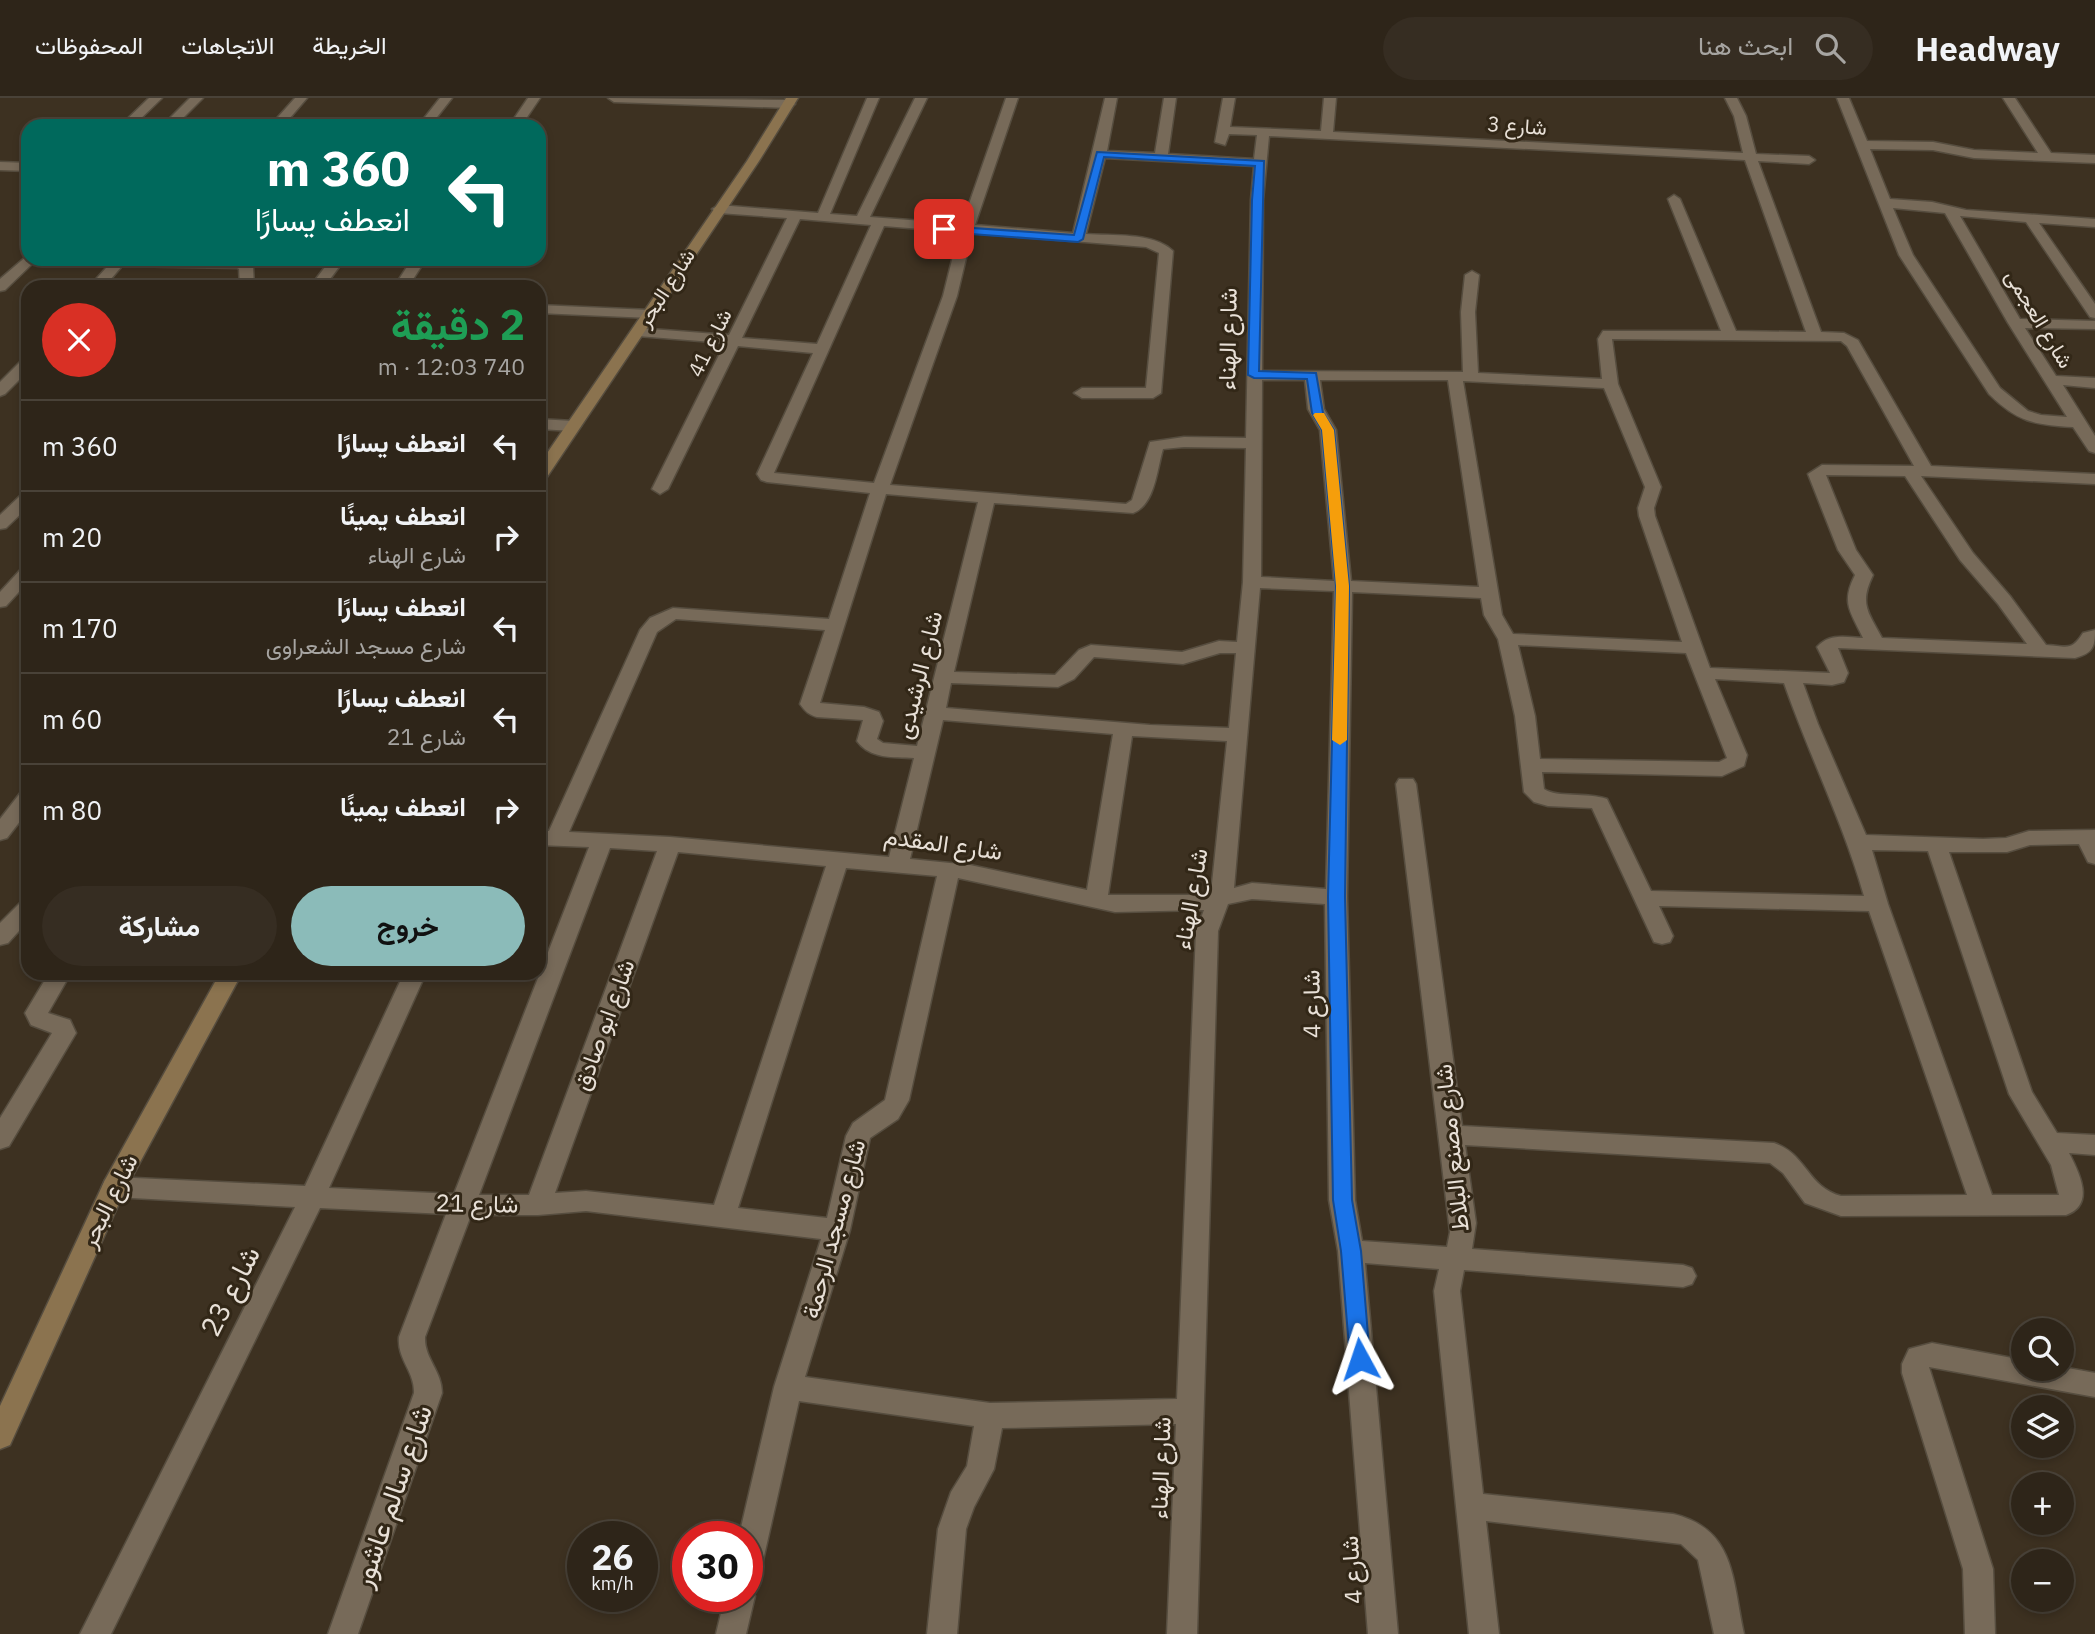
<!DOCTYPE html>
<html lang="ar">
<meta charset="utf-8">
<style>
:root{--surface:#2e2519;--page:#362d22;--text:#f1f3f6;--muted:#a7a5a2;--line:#494238;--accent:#8bbbb9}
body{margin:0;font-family:"IBM Plex Sans",Vazirmatn,sans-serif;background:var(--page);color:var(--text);direction:rtl;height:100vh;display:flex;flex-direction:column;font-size:26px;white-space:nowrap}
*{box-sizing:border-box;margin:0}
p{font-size:23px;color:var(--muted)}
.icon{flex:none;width:38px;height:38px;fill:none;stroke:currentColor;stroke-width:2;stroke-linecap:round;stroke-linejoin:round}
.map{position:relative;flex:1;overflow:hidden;direction:ltr}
.drawer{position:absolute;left:21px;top:182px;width:525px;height:700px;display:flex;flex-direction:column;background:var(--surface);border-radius:21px;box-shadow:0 4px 10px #0003,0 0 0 2px var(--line);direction:rtl}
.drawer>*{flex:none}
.top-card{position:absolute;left:21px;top:21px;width:525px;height:147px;border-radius:21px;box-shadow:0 4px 10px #0003,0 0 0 2px var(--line);direction:rtl;background:#00695c;color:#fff;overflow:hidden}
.tools{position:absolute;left:2011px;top:1220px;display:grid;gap:14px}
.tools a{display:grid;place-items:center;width:63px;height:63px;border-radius:50%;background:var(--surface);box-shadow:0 4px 10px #0003,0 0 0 2px var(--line);font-size:35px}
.speed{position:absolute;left:567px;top:1423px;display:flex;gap:14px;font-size:35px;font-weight:700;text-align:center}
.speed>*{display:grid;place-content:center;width:91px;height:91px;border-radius:50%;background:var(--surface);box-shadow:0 4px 10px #0003,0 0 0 2px var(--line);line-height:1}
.speed small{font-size:18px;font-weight:400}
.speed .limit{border:10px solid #d22;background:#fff;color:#111}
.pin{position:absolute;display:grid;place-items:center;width:60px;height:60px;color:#fff;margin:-30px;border-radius:14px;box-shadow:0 4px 10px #0006}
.me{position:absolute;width:77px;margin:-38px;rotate:355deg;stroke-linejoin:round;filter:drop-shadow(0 0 5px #0008)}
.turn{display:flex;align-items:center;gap:24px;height:147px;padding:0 21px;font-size:32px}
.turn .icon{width:91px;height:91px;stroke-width:2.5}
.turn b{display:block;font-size:49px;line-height:60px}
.round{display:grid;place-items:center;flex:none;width:74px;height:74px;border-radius:37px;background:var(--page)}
.overview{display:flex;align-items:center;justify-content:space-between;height:119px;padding:0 21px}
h1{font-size:42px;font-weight:700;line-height:52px;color:#1e9e55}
.cta{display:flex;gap:14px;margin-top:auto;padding:14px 21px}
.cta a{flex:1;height:80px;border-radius:42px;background:var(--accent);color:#111;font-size:28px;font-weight:700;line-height:80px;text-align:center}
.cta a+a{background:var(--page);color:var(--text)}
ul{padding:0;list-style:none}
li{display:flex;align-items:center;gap:21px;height:91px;padding:0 21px;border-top:2px solid var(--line)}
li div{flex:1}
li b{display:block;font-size:26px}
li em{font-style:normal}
header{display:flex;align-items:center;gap:42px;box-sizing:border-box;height:98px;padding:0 35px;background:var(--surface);border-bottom:2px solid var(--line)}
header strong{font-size:33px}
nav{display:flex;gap:38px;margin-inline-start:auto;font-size:24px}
.search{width:490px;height:63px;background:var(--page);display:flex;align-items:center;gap:18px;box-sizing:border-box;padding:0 24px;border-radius:38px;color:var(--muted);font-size:26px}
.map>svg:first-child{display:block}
</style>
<header>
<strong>Headway</strong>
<div class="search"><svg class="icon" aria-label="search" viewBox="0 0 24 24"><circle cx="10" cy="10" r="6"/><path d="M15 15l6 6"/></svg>ابحث هنا</div>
<nav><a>الخريطة</a><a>الاتجاهات</a><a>المحفوظات</a></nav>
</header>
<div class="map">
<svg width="2095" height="1536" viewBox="0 0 2095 1536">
<rect width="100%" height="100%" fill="#3d3121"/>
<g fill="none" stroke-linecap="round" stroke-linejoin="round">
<defs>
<g id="street">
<path d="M149 0H162L133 28H120Z"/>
<path d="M190 0H203L175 28H162Z"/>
<path d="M295 0H307L283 28H270Z"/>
<path d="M440 0H452L430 28H418Z"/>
<path d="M528 0H540L521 28H509Z"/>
<path d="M608 0 789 2 795 6 789 10 614 4Z"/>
<path d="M867 0H879L830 116 857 118 915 0H927L870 119 962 126 1006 0H1018L975 127 1073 135 1105 0H1117L1107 53 1155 55 1164 0H1176L1168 56 1254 61 1257 37 1229 36 1225 47 1215 44 1223 0H1235L1230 29 1321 33 1324 0H1336L1333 34 1743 55 1734 18 1725 0H1737L1746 18 1756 56 1809 58 1815 62 1809 66 1758 63 1821 234 1844 235 1858 242 1931 368 2095 376V386L1921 378 1973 455 2010 498 2046 547C2067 548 2071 554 2083 535L2095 532C2095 549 2093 555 2075 560L1838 550 1848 575 1844 584 1832 587 1803 585 1818 626 1866 737 1983 741 2006 740 2029 733 2095 732V766L2088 764 2079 746 2030 747 2007 754H1949L2032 994 2057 1035 2095 1037V1057L2069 1055C2080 1076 2095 1107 2066 1117L1841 1118 1805 1105 1783 1075 1770 1065 1465 1047 1476 1125 1472 1151 1683 1167 1692 1170 1696 1178 1692 1186 1683 1189 1464 1172 1460 1193 1483 1396 1673 1416C1736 1431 1732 1482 1744 1536H1714L1698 1462 1681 1446 1486 1423 1499 1536H1469L1434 1193 1439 1171 1365 1165 1398 1536H1368L1338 1153 1329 1102 1325 806 1252 801 1228 806 1218 833 1197 1536H1167L1176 1326 1002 1330 994 1371 974 1409 966 1431 957 1536H927L938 1431 951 1394 967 1368 974 1328 799 1303 762 1467 757 1477 747 1481V1438H739L774 1289 821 1141 586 1113 538 1117H471L425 1239C424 1260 442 1273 442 1295L358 1536H328L414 1295C415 1274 397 1261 399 1239L446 1116 320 1110 111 1536H80L295 1109 114 1099 105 1096 102 1089 105 1082 114 1079 305 1088 404 875H426L329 1090 454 1096 589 749 539 747V733H549L640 532 650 520 673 510 829 521 870 395 767 384 761 382 757 376 813 255 738 248 668 391 660 396 652 391 725 245 638 238 631 234 638 230 729 237 787 120 719 115 712 111 719 107 818 115ZM1269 38 1745 62 1806 234 1736 233 1680 101 1674 97 1668 101 1721 233H1603L1598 241 1602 281 1478 275 1475 214 1479 177 1472 173 1465 177 1461 214 1463 274 1262 273 1263 102ZM1105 60 1254 68 1251 102 1246 340 1184 339 1150 344 1132 402 1126 406 890 387 957 198 972 135 1146 149 1159 155 1146 290H1082L1074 295 1082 300H1153L1161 295 1173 153C1154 134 1111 138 1086 136ZM800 121 871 127 817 246 742 240ZM884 128 959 134 943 198 874 385 774 375ZM1612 241 1841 243 1847 248 1914 368 1822 367 1808 376 1838 452 1855 477C1841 505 1850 513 1863 540 1846 539 1829 535 1817 549L1830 575 1710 570 1655 418 1654 410 1661 389 1618 286ZM1262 282H1305L1308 311 1320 332 1334 483 1261 479ZM1320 282H1448L1479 489 1351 483 1336 332 1324 311ZM1463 283 1604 290 1645 389 1638 410 1639 418 1682 544 1513 536 1502 517ZM1184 349 1246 350 1243 484 1237 544 1219 543 1182 554 1091 547 1079 552 1055 577 954 574 994 405 1133 415C1155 407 1157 371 1163 351ZM1826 377 1905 378 1960 462 1998 506 2027 546 1882 540C1868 514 1859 506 1873 477L1856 452ZM886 396 978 404 917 648 883 645 877 641 883 623 879 614 864 609 820 605ZM1260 490 1334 493 1326 791 1252 785 1234 790ZM1352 494 1481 500 1484 517 1498 541 1515 618 1524 694 1534 704 1548 708 1592 710 1654 844 1662 846 1670 844 1673 838 1659 808 1869 813 1967 1097 1841 1098C1807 1089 1807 1056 1774 1045L1462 1028 1416 686 1413 681H1399L1396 686 1450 1134 1447 1149 1362 1143 1355 1102 1347 799ZM676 521 825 532 800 606C805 613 809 617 817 619L863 622 857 643C870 661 893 659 914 660L889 759 670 739 569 734 657 534ZM1518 547 1686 555 1727 660 1719 664 1540 661 1535 618ZM1220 555H1236L1229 630 1150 627 946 610 951 585 1058 589 1074 581 1094 559 1183 566ZM1715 581 1784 585C1809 657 1843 724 1864 798L1651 793 1607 701C1587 694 1557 700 1544 691L1542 674 1722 678 1744 668 1747 657ZM943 622 1113 636 1087 792 970 767 910 761ZM1132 638 1227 643 1211 795 1200 797H1108ZM610 750 657 753 529 1097H479ZM1872 752 1928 753 2009 996 2051 1067 2059 1097H1992L1888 806ZM678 754 826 768 714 1107 586 1093 555 1095ZM846 770 937 778 885 1002 853 1025 846 1038 827 1120 738 1110ZM958 780 1115 814 1204 812 1196 833 1177 1301 990 1305 805 1279 850 1132 870 1040 898 1021 909 1002Z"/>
<path d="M1837 0H1849L1867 43 1933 44 1974 52 2038 55 2003 0H2015L2051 55 2095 57V65L1974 60 1933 52 1870 51 1890 101 1932 104 1966 112 2095 121V129L2039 125 2095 206V220L2090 219 2026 124 1960 118 2020 221 2095 223V231L2025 230 2056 278 2095 280V290L2063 287 2095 338V355L2089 353 2073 329C2035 327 2017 324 1989 296L1899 157ZM1893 110 1945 115 2008 225 2067 319 2041 317 2028 313 2000 290 1913 157Z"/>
<path d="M0 64 28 65V73L0 72Z"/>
<path d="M28 157V161H36L34 164 5 192 0 193V181Z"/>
<path d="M114 161 239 162 253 169 254 189H240L239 171 237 170 122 168 104 189H89Z"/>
<path d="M331 161H345L324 189H310Z"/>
<path d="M412 161H426L408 189H394Z"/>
<path d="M539 207 650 212 657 216 650 220 539 215Z"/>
<path d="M28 260V273L5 296 0 298V284L23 261Z"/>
<path d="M539 321 573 323 581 328 573 333 539 331Z"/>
<path d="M28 395V409L6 430 0 431V417L22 396Z"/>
<path d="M28 469V484L6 508 0 509V494L22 470Z"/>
<path d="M28 692V713L7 740 0 742V721L21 694Z"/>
<path d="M28 802V823L8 845 0 847V825L20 805Z"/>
<path d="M49 875H71L48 915 70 922 76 935 9 1048 0 1051V1020L52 935 31 927 25 915Z"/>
<path d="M1932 1245 2023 1262V1270L2062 1269 2095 1275V1299L1929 1269 1993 1471 1995 1536H1965L1963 1471 1902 1275V1266L1909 1251Z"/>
<path d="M747 1486 755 1498 746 1536H716L725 1498H747Z"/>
</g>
<g id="secondary">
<path d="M786 0H798L759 63 547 379 539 384V367L747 63Z"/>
<path d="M220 875H242L125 1092 10 1347 0 1351V1308L105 1082Z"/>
</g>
</defs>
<use href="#street" stroke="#564d3f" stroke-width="3"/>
<use href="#secondary" stroke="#564d3f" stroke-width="3"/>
<use href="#street" fill="#776a59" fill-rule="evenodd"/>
<use href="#secondary" fill="#8b734f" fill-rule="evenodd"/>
</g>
<path fill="#1a73e8" stroke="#114b97" stroke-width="2" d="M1097 54 1264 63 1259 273 1316 275 1323 315 1334 332 1349 488 1345 799 1352 1102 1361 1153 1370 1261 1367 1267 1360 1270 1353 1267 1350 1261 1341 1153 1333 1102 1328 799 1336 488 1322 332 1312 315 1307 281 1254 280 1248 277 1252 102 1255 68 1104 59 1083 141 1078 144 944 134 939 131 944 128 1074 137Z"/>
<path fill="#f59e0b" d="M1315 315H1324L1334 332 1349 488 1347 642 1340 647 1332 642 1336 488 1322 332 1313 317Z"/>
<g text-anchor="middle" stroke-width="6" stroke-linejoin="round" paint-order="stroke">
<g font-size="21" fill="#e8e0d7" stroke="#322717">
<text transform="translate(1517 28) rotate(4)" y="7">شارع 3</text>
<text transform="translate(666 190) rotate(-57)" y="7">شارع البحر</text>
<text transform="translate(2039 221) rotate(59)" y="7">شارع العجمى</text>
<text transform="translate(710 245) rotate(-64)" y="7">شارع 41</text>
</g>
<g font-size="24" fill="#e8e0d7" stroke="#322717">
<text transform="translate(1228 241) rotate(-89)" y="8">شارع الهناء</text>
<text transform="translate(919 577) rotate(-76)" y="8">شارع الرشيدى</text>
<text transform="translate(943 746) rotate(8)" y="8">شارع المقدم</text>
<text transform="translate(1191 801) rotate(-80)" y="8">شارع الهناء</text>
<text transform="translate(1312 906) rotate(-91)" y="8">شارع 4</text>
<text transform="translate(604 927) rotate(-70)" y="8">شارع ابو صادق</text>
<text transform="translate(1452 1050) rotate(-96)" y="8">شارع مصنع البلاط</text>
<text transform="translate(109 1103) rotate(-64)" y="8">شارع البحر</text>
<text transform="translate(477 1106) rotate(1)" y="8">شارع 21</text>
<text transform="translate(834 1131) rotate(-75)" y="8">شارع مسجد الرحمة</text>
<text transform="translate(1161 1370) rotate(-88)" y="8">شارع الهناء</text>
<text transform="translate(1352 1472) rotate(-94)" y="8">شارع 4</text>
</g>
<g font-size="28" fill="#e8e0d7" stroke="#322717">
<text transform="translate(230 1193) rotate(-63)" y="10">شارع 23</text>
<text transform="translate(392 1398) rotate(-71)" y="10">شارع سالم عاشور</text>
</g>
</g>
</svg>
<div class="tools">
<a><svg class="icon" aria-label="search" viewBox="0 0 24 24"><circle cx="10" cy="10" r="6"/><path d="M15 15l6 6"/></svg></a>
<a><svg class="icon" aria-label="layers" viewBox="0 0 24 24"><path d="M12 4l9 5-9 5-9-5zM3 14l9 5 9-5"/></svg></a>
<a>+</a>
<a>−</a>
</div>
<div class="speed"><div>26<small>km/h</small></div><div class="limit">30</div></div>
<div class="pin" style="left:944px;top:131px;background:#d93025"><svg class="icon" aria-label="arrive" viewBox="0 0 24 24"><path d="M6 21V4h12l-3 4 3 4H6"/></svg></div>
<svg class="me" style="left:1360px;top:1261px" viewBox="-20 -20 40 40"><path d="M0-17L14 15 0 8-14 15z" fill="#1a73e8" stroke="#fff" stroke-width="4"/></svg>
<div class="top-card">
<div class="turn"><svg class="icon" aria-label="left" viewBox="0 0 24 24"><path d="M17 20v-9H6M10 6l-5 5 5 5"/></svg><div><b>360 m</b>انعطف يسارًا</div></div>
</div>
<section class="drawer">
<div class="overview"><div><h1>2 دقيقة</h1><p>740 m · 12:03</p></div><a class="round" style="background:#d93025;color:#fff"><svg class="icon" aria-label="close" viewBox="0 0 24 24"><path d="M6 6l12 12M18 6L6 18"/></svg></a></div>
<ul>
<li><svg class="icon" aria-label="left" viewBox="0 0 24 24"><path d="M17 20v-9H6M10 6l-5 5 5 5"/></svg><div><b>انعطف يسارًا</b></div><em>360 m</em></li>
<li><svg class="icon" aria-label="right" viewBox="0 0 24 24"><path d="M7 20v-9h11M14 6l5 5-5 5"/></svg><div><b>انعطف يمينًا</b><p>شارع الهناء</p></div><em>20 m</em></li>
<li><svg class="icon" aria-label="left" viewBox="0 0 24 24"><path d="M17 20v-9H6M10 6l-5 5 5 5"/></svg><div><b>انعطف يسارًا</b><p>شارع مسجد الشعراوى</p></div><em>170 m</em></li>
<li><svg class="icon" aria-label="left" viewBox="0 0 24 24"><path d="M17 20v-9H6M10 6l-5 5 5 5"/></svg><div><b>انعطف يسارًا</b><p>شارع 21</p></div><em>60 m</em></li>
<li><svg class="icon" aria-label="right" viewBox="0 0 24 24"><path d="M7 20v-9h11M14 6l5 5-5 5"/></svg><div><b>انعطف يمينًا</b></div><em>80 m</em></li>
</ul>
<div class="cta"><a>خروج</a><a>مشاركة</a></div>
</section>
</div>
